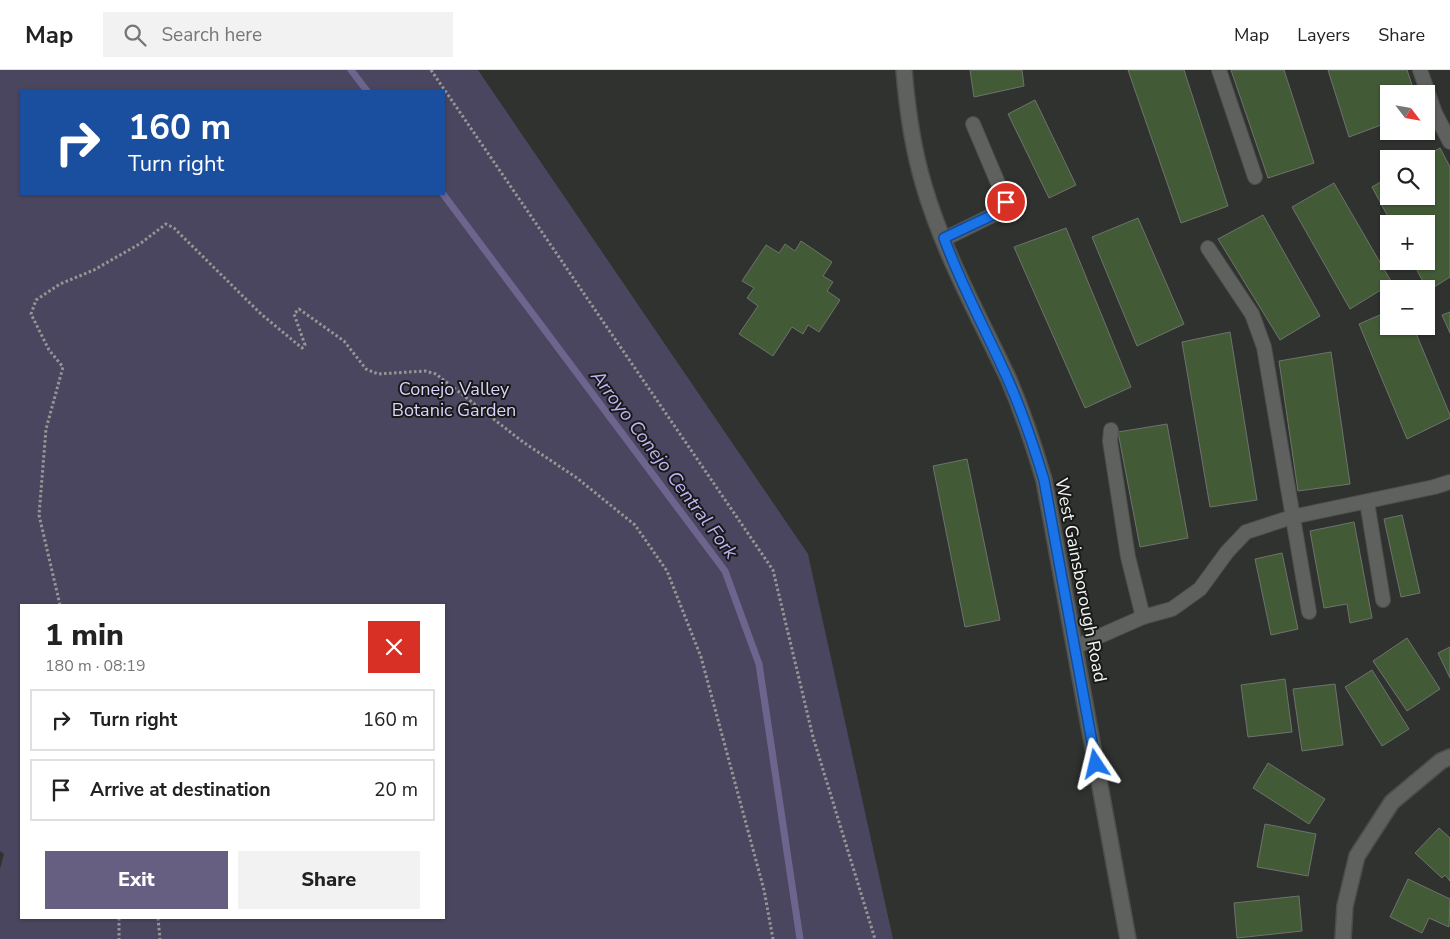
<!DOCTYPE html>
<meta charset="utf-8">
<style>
:root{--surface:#fff;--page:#f2f2f2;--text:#222;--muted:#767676;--line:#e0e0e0;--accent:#675f81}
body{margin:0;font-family:"Nunito Sans",sans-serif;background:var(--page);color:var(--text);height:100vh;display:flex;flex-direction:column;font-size:19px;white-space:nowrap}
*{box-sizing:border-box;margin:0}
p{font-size:16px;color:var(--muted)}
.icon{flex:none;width:28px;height:28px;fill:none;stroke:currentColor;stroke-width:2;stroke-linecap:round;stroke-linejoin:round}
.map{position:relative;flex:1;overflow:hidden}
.side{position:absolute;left:20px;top:534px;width:425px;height:315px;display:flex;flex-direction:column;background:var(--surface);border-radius:0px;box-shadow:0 1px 4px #0004}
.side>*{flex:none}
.hud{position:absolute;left:20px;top:20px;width:425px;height:105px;border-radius:0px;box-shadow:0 1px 4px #0004;background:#1a4fa0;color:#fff;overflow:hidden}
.needle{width:32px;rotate:121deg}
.controls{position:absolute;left:1380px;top:15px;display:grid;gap:10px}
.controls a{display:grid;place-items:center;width:55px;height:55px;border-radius:0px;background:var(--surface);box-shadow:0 1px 4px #0004;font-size:25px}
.pin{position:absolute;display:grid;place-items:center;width:42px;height:42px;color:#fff;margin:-21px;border:2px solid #fff;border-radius:50%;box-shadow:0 1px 5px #0007}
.me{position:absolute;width:55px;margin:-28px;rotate:350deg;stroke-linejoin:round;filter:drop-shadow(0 0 4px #0008)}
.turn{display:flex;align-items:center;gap:18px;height:105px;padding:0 25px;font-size:22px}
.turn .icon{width:65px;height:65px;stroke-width:2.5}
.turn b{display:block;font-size:35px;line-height:42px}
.round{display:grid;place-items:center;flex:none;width:52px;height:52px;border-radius:0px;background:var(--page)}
.headline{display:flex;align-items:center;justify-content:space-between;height:85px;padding:0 25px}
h1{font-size:30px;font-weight:800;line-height:38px}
.primary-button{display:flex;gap:10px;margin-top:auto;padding:10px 25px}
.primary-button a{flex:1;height:58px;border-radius:0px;background:var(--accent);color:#fff;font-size:20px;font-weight:800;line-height:58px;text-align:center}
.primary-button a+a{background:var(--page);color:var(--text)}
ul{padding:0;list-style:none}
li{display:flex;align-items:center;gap:15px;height:62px;margin:0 10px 8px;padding:0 15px;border:2px solid var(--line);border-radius:0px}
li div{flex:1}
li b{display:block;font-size:19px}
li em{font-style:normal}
header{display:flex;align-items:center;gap:30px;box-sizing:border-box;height:70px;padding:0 25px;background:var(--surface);border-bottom:1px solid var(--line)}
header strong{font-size:24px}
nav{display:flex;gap:28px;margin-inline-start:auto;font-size:18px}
.search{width:350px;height:45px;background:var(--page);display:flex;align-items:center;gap:12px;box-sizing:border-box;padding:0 18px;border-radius:0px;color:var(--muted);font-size:19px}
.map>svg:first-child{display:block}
</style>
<header>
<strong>Map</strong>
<div class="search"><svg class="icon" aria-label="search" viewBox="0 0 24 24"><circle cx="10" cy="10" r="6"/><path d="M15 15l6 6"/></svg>Search here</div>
<nav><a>Map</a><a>Layers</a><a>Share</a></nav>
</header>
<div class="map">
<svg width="1450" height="869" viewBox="0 0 1450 869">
<rect width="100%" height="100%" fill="#2f322e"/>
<path fill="#4b465f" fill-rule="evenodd" d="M0 0H478L808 484 893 869H0V799L4 784 0 781ZM21 21H444V124H21ZM21 535H444V848H21Z"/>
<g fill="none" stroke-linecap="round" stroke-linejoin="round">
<g stroke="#6e658f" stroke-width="7">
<path d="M351 0 367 21"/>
<path d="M443 124 725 501 759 594 800 869"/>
</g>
</g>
<g fill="#425b36" stroke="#6f726e">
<path d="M970 0H1022L1024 16 974 27Z"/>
<path d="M1128 0H1184L1228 136 1181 153Z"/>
<path d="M1231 0H1284L1314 93 1268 108Z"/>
<path d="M1328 0H1407L1415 24H1389V52L1349 67Z"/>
<path d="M1035 30 1076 115 1049 128 1008 44Z"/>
<path d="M1440 78 1450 97V207L1428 221 1412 191H1426V154H1392L1372 117 1389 107V126H1426V89H1421Z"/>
<path d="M1334 113 1392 213 1350 239 1292 137Z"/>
<path d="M1263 145 1320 246 1280 270 1218 169Z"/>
<path d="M1138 148 1184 254 1137 276 1092 167Z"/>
<path d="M1066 158 1131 317 1085 338 1014 177Z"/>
<path d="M801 171 832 192 823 206 833 212 827 221 840 230 819 262 808 255 803 264 792 257 773 286 739 264 758 236 747 228 754 218 742 211 766 175 779 183 785 174 795 181Z"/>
<path d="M1389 241V256H1413L1450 345V348L1407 369 1359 254Z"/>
<path d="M1450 242V263L1442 245Z"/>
<path d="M1230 262 1257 430 1210 437 1182 272Z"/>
<path d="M1331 282 1350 414 1298 421 1279 291Z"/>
<path d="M1167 354 1188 468 1140 477 1118 362Z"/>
<path d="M967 389 1000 550 965 557 933 396Z"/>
<path d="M1402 445 1420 523 1401 527 1384 449Z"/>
<path d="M1354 452 1372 548 1350 553 1347 534 1324 538 1310 461Z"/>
<path d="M1282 483 1298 559 1271 565 1255 489Z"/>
<path d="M1407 568 1440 619 1407 641 1373 591Z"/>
<path d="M1450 577V608L1438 583Z"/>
<path d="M1372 600 1409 659 1382 676 1345 617Z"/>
<path d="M1285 609 1292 662 1248 667 1241 615Z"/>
<path d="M1335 614 1343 675 1302 681 1293 619Z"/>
<path d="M1268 693 1325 729 1309 754 1253 718Z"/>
<path d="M1265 754 1316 764 1308 806 1257 797Z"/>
<path d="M1439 758 1450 768V811L1445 805 1442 808 1415 783Z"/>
<path d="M1408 809 1450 829 1449 857 1429 848 1422 863 1390 847Z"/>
<path d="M1299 826 1302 861 1237 868 1234 833Z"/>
</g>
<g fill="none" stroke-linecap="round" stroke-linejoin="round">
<defs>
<g id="lane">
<path d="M1219 0 1255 107"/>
<path d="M1420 0 1435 43 1450 72"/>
<path d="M944 169 999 142 1006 132 973 54"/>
<path d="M1208 178 1252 244 1264 277 1309 542"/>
<path d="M1111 360 1110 371 1128 487 1143 547"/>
<path d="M1367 432 1383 530"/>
<path d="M1075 577 1143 547 1172 539 1200 519 1227 482 1246 462 1292 447 1434 417 1450 412"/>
</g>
<path id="street" d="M1343 869 1345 836 1357 786 1392 732 1441 691 1450 687"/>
<path id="secondary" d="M904 0C907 38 913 79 924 116 944 184 979 246 1009 310 1023 343 1034 376 1044 410L1128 869"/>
</defs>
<use href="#lane" stroke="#4c4e4c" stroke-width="16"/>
<use href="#street" stroke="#4c4e4c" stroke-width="18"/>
<use href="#secondary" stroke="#4c4e4c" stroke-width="18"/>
<g stroke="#959794" stroke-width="3" stroke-dasharray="2.5 2.5" stroke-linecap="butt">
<path d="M431 0 773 500 813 667 875 869"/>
<path d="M60 535 39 445 46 359 63 297 49 280 31 244 36 230 60 214 94 200 141 173 166 154 174 158 261 244 302 278 305 275 294 244 299 239 344 271 366 299 378 304 425 301 436 304 523 372 577 408 635 455 667 501 701 587 764 820 773 869"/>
<path d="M119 848V869"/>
<path d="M158 848 160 869"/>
</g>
<use href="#lane" stroke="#5e615d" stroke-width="14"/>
<use href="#street" stroke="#5e615d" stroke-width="15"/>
<use href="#secondary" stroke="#5e615d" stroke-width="15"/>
</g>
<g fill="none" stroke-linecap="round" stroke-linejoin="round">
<defs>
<path id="route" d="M1006 132 999 142 944 168C962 218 988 264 1009 312 1023 344 1034 377 1044 410L1096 694"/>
</defs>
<use href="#route" stroke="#114b97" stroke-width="12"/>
<use href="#route" stroke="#1a73e8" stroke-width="9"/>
</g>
<g text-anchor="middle" stroke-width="4" stroke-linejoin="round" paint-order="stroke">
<g font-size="18" fill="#dbd3fd" stroke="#181918">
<text x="454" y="325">Conejo Valley<tspan x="454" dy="21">Botanic Garden</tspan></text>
</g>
<g font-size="18" fill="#f3f5f3" stroke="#181918">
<text transform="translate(1081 510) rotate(79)" y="6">West Gainsborough Road</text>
</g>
<g font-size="19" font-style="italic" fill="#c1b3f7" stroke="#181918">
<text transform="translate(665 394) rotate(53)" y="7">Arroyo Conejo Central Fork</text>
</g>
</g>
</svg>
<div class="controls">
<a><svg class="needle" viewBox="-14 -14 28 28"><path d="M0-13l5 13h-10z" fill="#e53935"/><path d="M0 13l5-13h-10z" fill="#767676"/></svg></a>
<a><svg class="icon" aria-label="search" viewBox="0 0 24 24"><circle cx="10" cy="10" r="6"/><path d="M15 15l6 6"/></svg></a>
<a>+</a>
<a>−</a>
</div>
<div class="pin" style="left:1006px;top:132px;background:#d93025"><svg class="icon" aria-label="arrive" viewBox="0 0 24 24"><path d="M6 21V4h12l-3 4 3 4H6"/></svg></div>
<svg class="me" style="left:1096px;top:694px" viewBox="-20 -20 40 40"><path d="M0-17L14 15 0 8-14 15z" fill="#1a73e8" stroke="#fff" stroke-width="4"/></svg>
<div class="hud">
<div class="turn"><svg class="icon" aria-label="right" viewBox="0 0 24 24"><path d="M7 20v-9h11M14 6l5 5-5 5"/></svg><div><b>160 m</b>Turn right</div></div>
</div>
<section class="side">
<div class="headline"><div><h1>1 min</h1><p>180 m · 08:19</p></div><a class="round" style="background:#d93025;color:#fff"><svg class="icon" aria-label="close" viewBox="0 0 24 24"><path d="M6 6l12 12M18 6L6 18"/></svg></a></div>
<ul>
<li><svg class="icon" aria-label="right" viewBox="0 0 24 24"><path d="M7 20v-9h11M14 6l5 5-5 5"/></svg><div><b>Turn right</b></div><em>160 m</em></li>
<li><svg class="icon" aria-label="arrive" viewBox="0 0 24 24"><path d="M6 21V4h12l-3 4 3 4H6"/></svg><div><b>Arrive at destination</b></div><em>20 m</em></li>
</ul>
<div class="primary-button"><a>Exit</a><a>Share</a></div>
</section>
</div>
